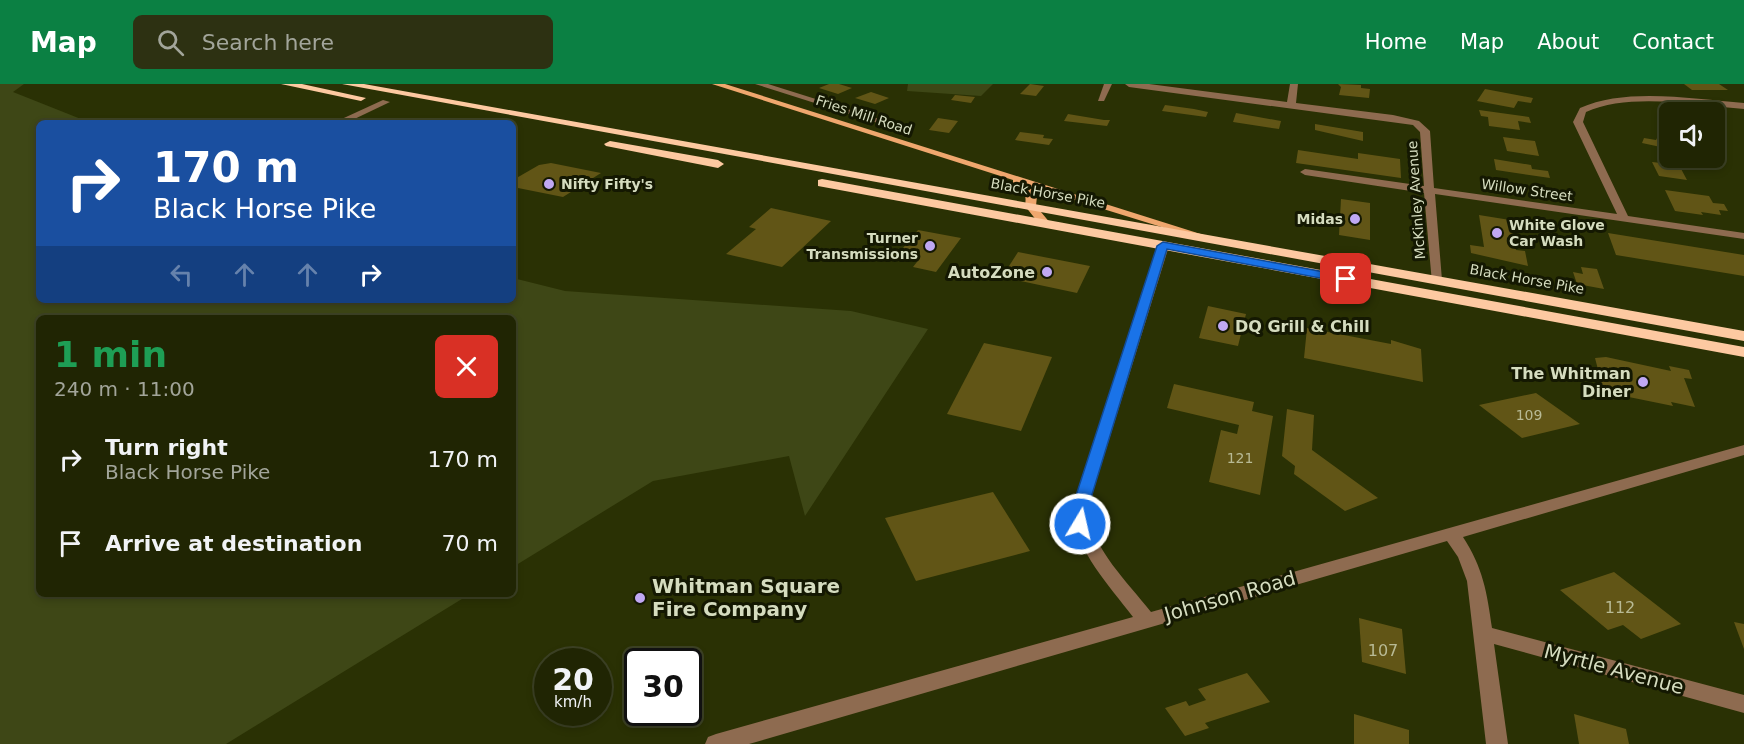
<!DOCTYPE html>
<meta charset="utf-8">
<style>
:root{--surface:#202503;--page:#2d3112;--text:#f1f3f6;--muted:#a2a59a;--line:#3d4225;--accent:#0b8043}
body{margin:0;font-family:"DejaVu Sans",sans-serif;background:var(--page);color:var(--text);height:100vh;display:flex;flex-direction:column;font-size:22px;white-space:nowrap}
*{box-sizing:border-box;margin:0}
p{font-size:20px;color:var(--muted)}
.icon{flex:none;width:33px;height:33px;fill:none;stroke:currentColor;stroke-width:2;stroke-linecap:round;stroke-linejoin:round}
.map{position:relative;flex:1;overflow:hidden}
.drawer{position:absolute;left:36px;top:231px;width:480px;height:282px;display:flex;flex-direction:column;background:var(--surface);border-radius:9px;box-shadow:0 3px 9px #0003,0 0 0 2px var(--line)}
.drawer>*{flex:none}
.top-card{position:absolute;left:36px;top:36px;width:480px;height:183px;border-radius:9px;box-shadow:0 3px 9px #0003,0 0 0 2px var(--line);background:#1a4fa0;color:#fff;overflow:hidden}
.buttons{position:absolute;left:1659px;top:18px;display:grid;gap:12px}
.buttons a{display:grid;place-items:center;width:66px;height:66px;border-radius:9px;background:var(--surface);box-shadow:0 3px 9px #0003,0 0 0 2px var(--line);font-size:30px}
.speed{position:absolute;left:534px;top:564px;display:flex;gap:12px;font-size:30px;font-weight:700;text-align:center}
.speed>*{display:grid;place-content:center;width:78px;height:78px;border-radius:50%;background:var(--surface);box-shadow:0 3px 9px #0003,0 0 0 2px var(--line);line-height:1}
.speed small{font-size:15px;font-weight:400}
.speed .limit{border:3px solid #111;border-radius:9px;background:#fff;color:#111}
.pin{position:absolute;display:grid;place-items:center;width:51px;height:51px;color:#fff;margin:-26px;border-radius:12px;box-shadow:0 3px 9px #0006}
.me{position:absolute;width:66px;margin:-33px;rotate:9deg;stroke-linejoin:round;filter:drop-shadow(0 0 4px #0008)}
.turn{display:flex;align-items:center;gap:21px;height:126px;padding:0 18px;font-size:27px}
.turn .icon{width:78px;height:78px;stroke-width:2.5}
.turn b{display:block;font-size:42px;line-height:51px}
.lanes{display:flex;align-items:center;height:57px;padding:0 18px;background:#0003;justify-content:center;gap:30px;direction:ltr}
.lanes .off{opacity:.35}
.round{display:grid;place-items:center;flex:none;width:63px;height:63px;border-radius:9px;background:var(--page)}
.overview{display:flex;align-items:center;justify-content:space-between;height:102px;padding:0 18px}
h1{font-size:36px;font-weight:800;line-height:45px;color:#1e9e55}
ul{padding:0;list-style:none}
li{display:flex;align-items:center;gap:18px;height:84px;padding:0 18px}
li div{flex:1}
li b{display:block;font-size:22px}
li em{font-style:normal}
header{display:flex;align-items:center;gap:36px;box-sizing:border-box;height:84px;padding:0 30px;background:var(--accent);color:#fff}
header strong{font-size:28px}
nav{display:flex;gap:33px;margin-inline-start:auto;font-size:21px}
.search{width:420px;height:54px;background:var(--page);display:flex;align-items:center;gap:15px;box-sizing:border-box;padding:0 21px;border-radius:9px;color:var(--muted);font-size:22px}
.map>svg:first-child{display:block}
</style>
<header>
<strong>Map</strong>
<div class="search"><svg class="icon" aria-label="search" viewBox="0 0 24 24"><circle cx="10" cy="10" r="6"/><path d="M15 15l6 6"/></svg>Search here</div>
<nav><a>Home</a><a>Map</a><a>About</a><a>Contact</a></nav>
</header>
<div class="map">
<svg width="1744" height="660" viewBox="0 0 1744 660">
<rect width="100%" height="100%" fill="#2a3104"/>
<g fill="#3e4716">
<path d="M0 0H24L13 8 91 39H39V216H513V194L565 207 851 227 928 245 805 432 789 372 653 397 513 483V234H39V510H470L226 660H0Z"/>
<path d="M908 0H993L981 12 907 7Z"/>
</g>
<g fill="#615516">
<path d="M829 0H839L852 4 838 10 819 4Z"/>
<path d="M1030 0 1044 2 1036 12 1020 10Z"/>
<path d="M1338 0 1361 1V4L1370 5 1369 14 1339 11 1341 3Z"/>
<path d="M1684 0H1719L1728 6H1692Z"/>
<path d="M1485 5 1533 14 1531 19 1518 17 1514 24 1477 17Z"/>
<path d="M871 8 889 14 875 20 855 14Z"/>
<path d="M955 11 975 13 971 19 951 16Z"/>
<path d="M1165 21 1194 25 1208 28 1206 33 1162 27Z"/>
<path d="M1479 26 1529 33 1531 39 1518 37 1520 46 1489 42 1488 33 1481 32Z"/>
<path d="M1236 29 1281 37 1279 45 1233 38Z"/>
<path d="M1068 30 1104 36H1110L1107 42 1064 37Z"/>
<path d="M938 34 958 37 949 49 929 46Z"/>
<path d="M1315 40 1363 48V57L1315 46Z"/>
<path d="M1020 48 1044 51 1043 54 1053 55 1049 61 1015 56Z"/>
<path d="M1659 50 1670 52V65L1642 59 1644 54 1656 56Z"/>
<path d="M1503 53 1535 57 1539 72 1507 67Z"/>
<path d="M1298 66 1358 75V69L1400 75 1401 94 1296 79Z"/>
<path d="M1494 75 1531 81 1532 85 1548 87 1550 94 1496 86Z"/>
<path d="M1652 78 1679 81 1687 96 1659 92Z"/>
<path d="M551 79 601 89 563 113 513 103V96L539 81Z"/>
<path d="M1665 106 1709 112 1713 119 1724 120 1728 127 1719 126 1721 131 1701 128 1703 131 1675 127Z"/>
<path d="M1341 115 1370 119V156L1339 151Z"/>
<path d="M771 124 831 137 782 183 726 170 756 145 749 143Z"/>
<path d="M1479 131 1510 136 1516 166 1525 167 1528 182 1471 169 1470 161 1484 163Z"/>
<path d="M918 146 961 154 936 188 913 183 920 174 898 170Z"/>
<path d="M1608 149 1744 171V192L1616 171Z"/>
<path d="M1018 168 1090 182 1077 209 1002 193Z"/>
<path d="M1581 183 1597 185 1604 205 1577 200 1573 188 1583 190Z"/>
<path d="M1208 222 1246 230 1238 262 1199 254Z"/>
<path d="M1307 244 1391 260V256L1421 265 1423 298 1304 274Z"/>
<path d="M984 259 1052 273 1021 347 947 330Z"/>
<path d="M1606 273 1671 287 1669 282 1689 286 1692 295 1684 294 1695 323 1671 318 1673 322 1619 311 1617 304 1602 301 1595 274Z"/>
<path d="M1174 300 1254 318 1252 327 1273 332 1260 411 1209 398 1221 346 1237 350 1239 341 1167 324Z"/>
<path d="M1536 309 1580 340 1522 354 1479 321Z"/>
<path d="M1287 325 1314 331 1312 366 1378 414 1345 427 1294 390 1295 382 1282 372Z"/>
<path d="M993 408 1030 467 916 497 885 434Z"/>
<path d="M1614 488 1681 540 1641 555 1623 541 1608 546 1560 506Z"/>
<path d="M1359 534 1402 545 1406 590 1362 578Z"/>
<path d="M1734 538 1744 540V565Z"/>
<path d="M1247 589 1270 618 1205 639 1209 644 1185 652 1165 624 1186 617 1189 622 1206 616 1198 605Z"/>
<path d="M1354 630 1409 646V660H1354Z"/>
<path d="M1574 630 1626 645 1629 660H1579Z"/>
</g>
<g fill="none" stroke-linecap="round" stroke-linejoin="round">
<g fill="#8e6b50" fill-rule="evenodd">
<path d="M755 0H768L892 39 884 41Z"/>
<path d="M1104 0H1112L1104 17H1098Z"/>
<path d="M1125 0H1149L1287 18 1290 0H1298L1296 19 1393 31 1419 37 1430 47 1434 104 1617 130 1573 38 1580 24C1626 3 1694 15 1744 19V25C1698 21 1629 8 1586 28L1583 38 1628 132 1744 149V155L1435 110 1442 196 1440 199H1432L1424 109 1305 91 1300 88 1305 85 1424 102 1420 48 1413 41 1129 3Z"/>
<path d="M383 16 390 18 346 39H333Z"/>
<path d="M1163 158 1169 162 1087 427C1095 468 1126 496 1151 528L1744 361V371L1463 453C1483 484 1487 508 1492 544L1744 611V629L1494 560 1508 660H1486L1467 497 1458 473 1447 457 749 660H705L708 653 716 650 1133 533C1108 500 1078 469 1071 427L1157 162Z"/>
</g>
<path fill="#efa76e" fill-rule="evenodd" d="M712 0H725L1207 152 1205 154H1197L1029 102 1037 112 1036 122 1051 140 1049 142H1041L1025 122C1027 109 1024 107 1013 100V96Z"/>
<g fill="#fdc9a1" fill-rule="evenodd">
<path d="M281 0H302L366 14 361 17Z"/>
<path d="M342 0H364L1744 247V257Z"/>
<path d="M610 57 718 76 724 80 718 84 606 62 604 60Z"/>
<path d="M822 95 1744 263V273L818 102V96Z"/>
</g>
</g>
<path fill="#1a73e8" stroke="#114b97" stroke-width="1.5" d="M1163 158 1346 192 1352 195 1346 199 1167 165 1087 427 1085 444H1074L1071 427 1157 162Z"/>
<g fill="#c0a8f3" stroke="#141802" stroke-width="2">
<circle cx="549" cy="100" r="6"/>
<circle cx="1355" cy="135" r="6"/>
<circle cx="1497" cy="149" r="6"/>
<circle cx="930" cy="162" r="6"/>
<circle cx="1047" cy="188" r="6"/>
<circle cx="1223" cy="242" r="6"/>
<circle cx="1643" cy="298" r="6"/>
<circle cx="640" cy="514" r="6"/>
</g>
<g text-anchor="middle" stroke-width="6" stroke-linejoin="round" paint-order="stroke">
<g font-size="14" fill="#d5dcbf" stroke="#141802">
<text transform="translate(864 31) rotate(18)" y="5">Fries Mill Road</text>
<text transform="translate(1527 106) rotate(8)" y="5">Willow Street</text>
<text transform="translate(1048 109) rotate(10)" y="5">Black Horse Pike</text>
<text transform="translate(1416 116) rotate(-94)" y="5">McKinley Avenue</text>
<text transform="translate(1527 195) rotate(10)" y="5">Black Horse Pike</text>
</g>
<g font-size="14" font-weight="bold" fill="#d5dcbf" stroke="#141802" text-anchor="start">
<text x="561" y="105">Nifty Fifty's</text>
<text x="1343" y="140" text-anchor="end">Midas</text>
<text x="1509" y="146">White Glove<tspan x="1509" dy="16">Car Wash</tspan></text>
<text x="918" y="159" text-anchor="end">Turner<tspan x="918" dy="16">Transmissions</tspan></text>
</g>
<g font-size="14" fill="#b8ba95">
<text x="1529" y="336">109</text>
<text x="1240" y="379">121</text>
</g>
<g font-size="16" font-weight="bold" fill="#d5dcbf" stroke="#141802" text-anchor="end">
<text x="1035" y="194">AutoZone</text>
<text x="1235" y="248" text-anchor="start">DQ Grill &amp; Chill</text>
<text x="1631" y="295">The Whitman<tspan x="1631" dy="18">Diner</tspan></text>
</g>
<g font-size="16" fill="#b8ba95">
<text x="1620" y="529">112</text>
<text x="1383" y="572">107</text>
</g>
<g font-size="20" font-weight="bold" fill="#d5dcbf" stroke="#141802" text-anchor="start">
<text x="652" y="509">Whitman Square<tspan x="652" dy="23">Fire Company</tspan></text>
</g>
<g font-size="20" fill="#d5dcbf" stroke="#141802">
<text transform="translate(1230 512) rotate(-16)" y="7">Johnson Road</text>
<text transform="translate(1614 585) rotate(15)" y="7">Myrtle Avenue</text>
</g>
</g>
</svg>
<div class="buttons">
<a><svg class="icon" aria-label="sound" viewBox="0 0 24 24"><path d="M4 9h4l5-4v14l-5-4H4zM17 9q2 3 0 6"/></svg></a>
</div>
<div class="speed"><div>20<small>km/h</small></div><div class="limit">30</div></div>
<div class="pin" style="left:1346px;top:195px;background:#d93025"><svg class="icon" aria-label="arrive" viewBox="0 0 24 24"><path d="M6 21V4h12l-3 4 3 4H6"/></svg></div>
<svg class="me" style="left:1080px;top:440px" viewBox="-20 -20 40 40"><circle r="17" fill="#1a73e8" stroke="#fff" stroke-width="3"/><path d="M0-11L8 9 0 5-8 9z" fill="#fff"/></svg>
<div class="top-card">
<div class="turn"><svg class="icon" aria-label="right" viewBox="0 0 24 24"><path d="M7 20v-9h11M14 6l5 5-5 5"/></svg><div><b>170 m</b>Black Horse Pike</div></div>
<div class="lanes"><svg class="icon off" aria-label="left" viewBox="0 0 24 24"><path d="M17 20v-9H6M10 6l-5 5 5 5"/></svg><svg class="icon off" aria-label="ahead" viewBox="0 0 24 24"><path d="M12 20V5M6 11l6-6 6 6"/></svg><svg class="icon off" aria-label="ahead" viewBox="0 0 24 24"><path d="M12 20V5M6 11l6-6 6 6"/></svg><svg class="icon" aria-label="right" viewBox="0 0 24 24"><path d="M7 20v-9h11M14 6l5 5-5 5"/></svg></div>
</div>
<section class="drawer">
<div class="overview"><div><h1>1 min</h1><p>240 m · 11:00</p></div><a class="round" style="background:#d93025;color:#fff"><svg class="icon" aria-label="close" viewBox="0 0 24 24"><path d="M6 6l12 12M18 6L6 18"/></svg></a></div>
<ul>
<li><svg class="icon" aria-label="right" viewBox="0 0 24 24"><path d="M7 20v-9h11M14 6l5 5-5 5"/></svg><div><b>Turn right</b><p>Black Horse Pike</p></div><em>170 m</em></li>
<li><svg class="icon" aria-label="arrive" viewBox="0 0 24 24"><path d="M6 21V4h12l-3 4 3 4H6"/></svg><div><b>Arrive at destination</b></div><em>70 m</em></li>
</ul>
</section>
</div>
